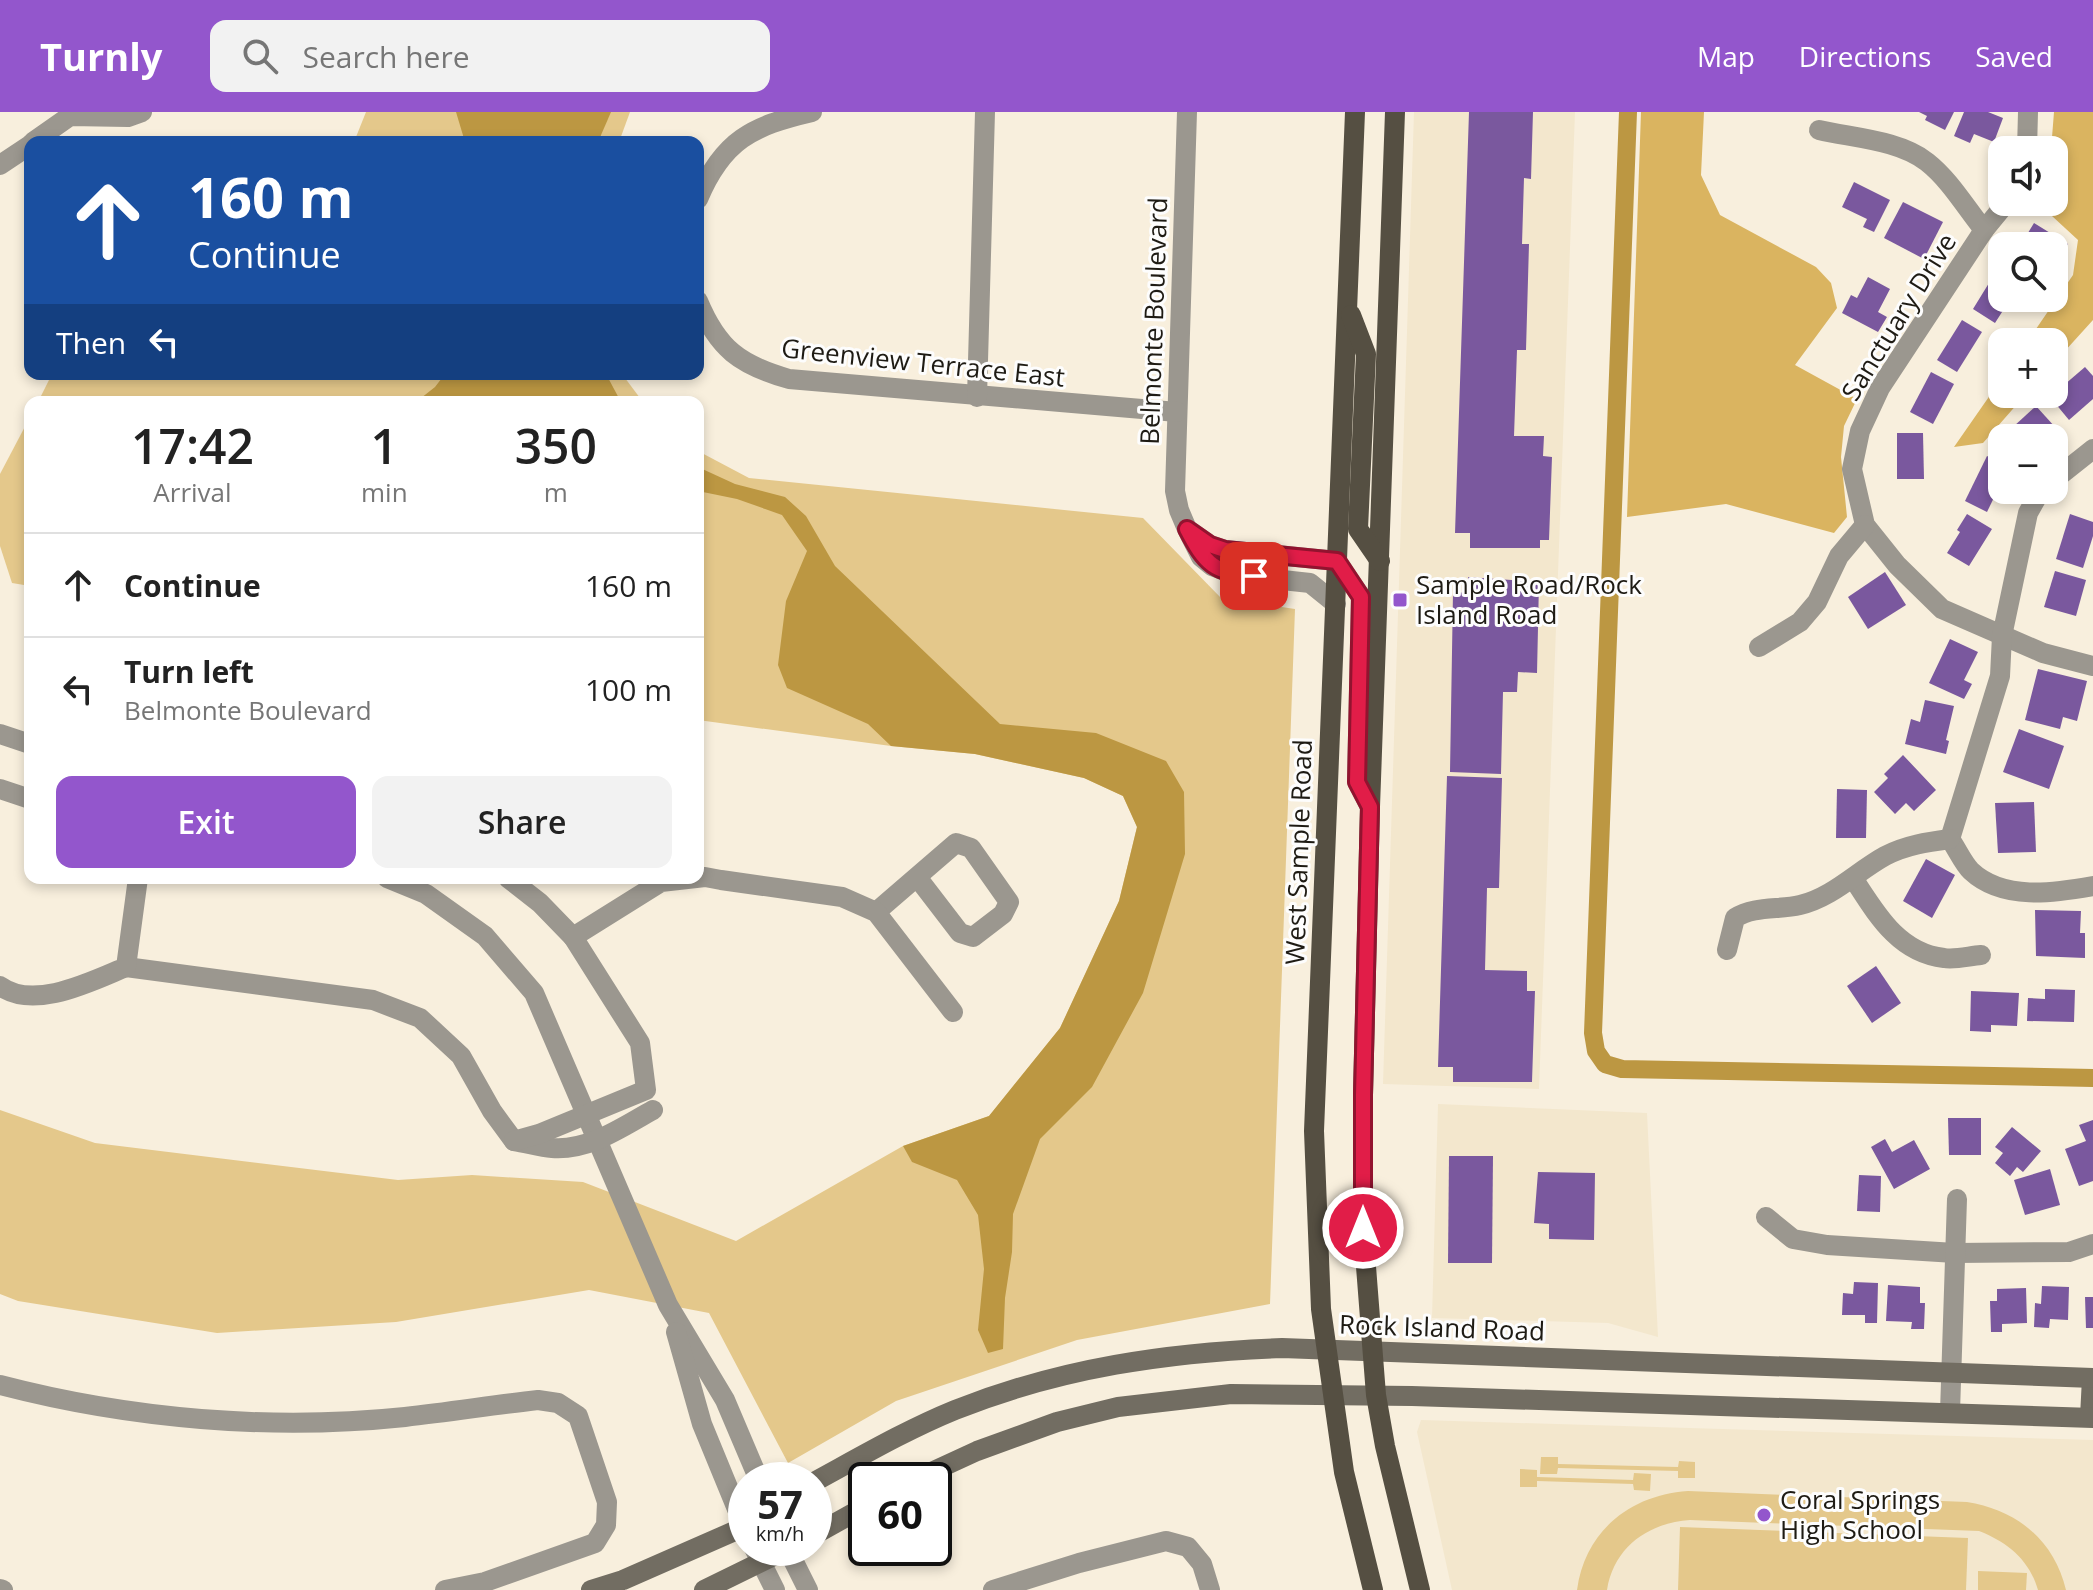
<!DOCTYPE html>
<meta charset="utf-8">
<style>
:root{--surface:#fff;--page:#f2f2f2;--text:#222;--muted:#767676;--line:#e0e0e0;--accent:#9356cc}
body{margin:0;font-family:"Open Sans",sans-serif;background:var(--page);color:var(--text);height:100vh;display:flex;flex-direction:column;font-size:30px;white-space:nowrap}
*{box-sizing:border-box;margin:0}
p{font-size:26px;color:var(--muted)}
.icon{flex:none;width:44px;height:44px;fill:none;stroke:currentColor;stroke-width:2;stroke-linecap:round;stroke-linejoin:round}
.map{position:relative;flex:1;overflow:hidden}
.drawer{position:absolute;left:24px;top:284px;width:680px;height:488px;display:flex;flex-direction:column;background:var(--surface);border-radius:16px;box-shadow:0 4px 12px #0003}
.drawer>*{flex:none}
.guide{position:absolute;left:24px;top:24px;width:680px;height:244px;border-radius:16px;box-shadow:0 4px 12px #0003;background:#1a4fa0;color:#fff;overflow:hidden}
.fabs{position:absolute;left:1988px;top:24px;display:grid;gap:16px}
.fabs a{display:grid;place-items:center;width:80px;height:80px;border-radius:16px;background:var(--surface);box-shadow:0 4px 12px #0003;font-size:40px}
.speed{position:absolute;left:728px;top:1350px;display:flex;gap:16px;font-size:40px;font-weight:700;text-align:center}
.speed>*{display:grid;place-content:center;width:104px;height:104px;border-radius:50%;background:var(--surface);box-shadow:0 4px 12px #0003;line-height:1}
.speed small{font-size:20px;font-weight:400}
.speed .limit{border:4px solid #111;border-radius:12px;background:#fff;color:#111}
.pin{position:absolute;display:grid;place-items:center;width:68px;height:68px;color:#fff;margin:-34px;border-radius:16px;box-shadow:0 4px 12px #0006}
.me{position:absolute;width:88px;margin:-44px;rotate:0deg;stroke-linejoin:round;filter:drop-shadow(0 0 6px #0008)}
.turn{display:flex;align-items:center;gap:28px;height:168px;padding:0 32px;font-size:36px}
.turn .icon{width:104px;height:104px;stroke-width:2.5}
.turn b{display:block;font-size:56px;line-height:68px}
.then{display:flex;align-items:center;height:76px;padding:0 32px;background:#0003;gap:16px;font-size:30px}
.eta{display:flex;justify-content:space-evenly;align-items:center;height:136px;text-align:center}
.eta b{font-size:48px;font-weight:600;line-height:56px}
.cta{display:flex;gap:16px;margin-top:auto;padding:16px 32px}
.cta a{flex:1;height:92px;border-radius:16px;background:var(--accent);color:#fff;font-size:32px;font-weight:600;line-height:92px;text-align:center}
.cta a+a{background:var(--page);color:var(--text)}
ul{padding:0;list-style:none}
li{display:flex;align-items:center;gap:24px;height:104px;padding:0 32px;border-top:2px solid var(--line)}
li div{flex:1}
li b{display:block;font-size:30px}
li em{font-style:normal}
header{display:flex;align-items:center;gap:48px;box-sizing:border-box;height:112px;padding:0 40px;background:var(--accent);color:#fff}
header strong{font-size:38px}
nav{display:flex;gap:44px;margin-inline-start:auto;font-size:28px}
.search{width:560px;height:72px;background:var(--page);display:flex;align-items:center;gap:20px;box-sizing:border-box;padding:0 28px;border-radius:16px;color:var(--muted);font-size:30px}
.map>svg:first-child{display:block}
</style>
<header>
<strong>Turnly</strong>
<div class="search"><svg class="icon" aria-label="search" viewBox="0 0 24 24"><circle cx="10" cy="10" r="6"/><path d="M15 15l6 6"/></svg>Search here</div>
<nav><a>Map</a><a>Directions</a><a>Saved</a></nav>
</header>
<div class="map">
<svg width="2093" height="1478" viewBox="0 0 2093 1478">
<rect width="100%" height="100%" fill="#f8efdd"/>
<g fill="#f3e7cd">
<path d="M1414 0H1575L1539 977 1383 972Z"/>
<path d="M1438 992 1647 1001 1658 1225 1608 1211 1432 1206Z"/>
<path d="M1421 1308 2093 1328V1478H1452L1417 1320Z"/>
</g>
<g fill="#e4c88b">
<path d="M366 0H630L619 30H354Z"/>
<path d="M52 262H622L643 290H38Z"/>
<path d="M30 305V474L12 471 0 434V362Z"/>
<path d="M698 339 749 366 1143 406 1221 486 1295 497 1270 1192 1077 1228 896 1289 788 1351 709 1201 589 1178 396 1210 217 1221 18 1189 0 1182V998L95 1031 398 1068 472 1063 583 1070 736 1129 903 1034 989 1004 1060 916 1119 789 1137 715 1123 684 1084 666 975 642 891 634 698 608Z"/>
<path d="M1541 1345H1558V1352L1678 1355 1679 1349 1695 1350V1366H1678V1359L1558 1356 1557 1362H1540Z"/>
<path d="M1520 1357 1537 1358V1365L1633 1368 1634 1361 1651 1362 1650 1379 1634 1378 1633 1372 1537 1369V1375H1520Z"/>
<path d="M1688 1379 1967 1390C2017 1398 2054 1428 2066 1478H2038C2029 1447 2007 1430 1979 1419L1690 1408C1648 1411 1614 1435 1607 1478H1577C1585 1419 1630 1383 1688 1379Z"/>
<path d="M1680 1415 1968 1426 1966 1478H1678Z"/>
<path d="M1978 1459 2027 1461 2026 1478H1978Z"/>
</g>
<g fill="#dab460">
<path d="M1641 0H1704L1701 63 1720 103 1816 155 1831 171 1837 196 1795 253 1857 287 1844 314 1841 345 1847 405 1834 421 1726 392 1627 405Z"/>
<path d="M2054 0H2093V208L2054 251V230H2027L2073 163 2078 128 2039 92 2054 90V38H2051Z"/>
<path d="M2002 266V282H2026L1983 331 1954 335Z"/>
</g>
<g fill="#bc9742">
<path d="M456 0H611L598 30H465Z"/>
<path d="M445 262H606L621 290H416L435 275Z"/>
<path d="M698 355 735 372 785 385 806 404 835 454 1000 612 1096 621 1166 649 1184 680 1185 742 1143 881 1092 975 1040 1027 1013 1102 1012 1140 1005 1186 1003 1237 988 1241 978 1218 984 1157 978 1103 957 1068 912 1050 903 1034 989 1004 1060 916 1119 789 1137 715 1123 684 1084 666 975 642 891 634 868 612 787 576 778 553 786 489 807 439 782 403 737 387 698 379Z"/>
</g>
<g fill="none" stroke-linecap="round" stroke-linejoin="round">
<path stroke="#bc9742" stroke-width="18" d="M1628 0 1593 921 1596 939 1605 952 1622 957 2093 966"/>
</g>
<g fill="#7a589e">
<path d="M1469 0H1533L1531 67 1524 66 1522 132H1529L1526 238H1517L1514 324H1544L1543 344 1552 345 1549 428H1540V436H1470V421H1455Z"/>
<path d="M1919 0H1954L1945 18 1925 8 1927 4Z"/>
<path d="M1964 0H1988L2003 6 1994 30 1974 22 1970 31 1954 24Z"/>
<path d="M1854 70 1890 88 1874 120 1863 115 1867 107 1842 95Z"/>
<path d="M1903 90 1943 110 1924 147 1884 126Z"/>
<path d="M2034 111 2068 132 2054 154V134H2020Z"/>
<path d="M1997 158 2002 161V186H2011L1995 211 1973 197Z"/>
<path d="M1868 165 1890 177 1878 200 1887 205 1878 220 1842 201 1851 183 1857 186Z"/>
<path d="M1962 208 1982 220 1957 260 1937 248Z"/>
<path d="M2085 255 2093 264V287L2069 308 2050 285Z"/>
<path d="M1931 260 1954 272 1933 312 1910 300Z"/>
<path d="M2036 294 2055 315 2043 326H2001Z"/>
<path d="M1897 321H1923L1924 367H1897Z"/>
<path d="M1987 344 2002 351V369L1987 400 1965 389Z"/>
<path d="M1967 402 1992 417 1969 454 1947 441 1960 420 1957 418Z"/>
<path d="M2070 402 2093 410V424L2083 456 2056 447Z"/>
<path d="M2055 459 2086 468 2076 504 2044 495Z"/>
<path d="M1885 460 1906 493 1868 517 1848 485Z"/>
<path d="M1468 465 1539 470 1537 561 1518 560 1517 580H1503L1501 662 1450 660 1453 480 1468 481Z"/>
<path d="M1950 527 1978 540 1964 568 1972 572 1964 587 1929 571Z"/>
<path d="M2038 557 2087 569 2077 609 2063 605 2060 617 2025 608Z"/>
<path d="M1925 588 1954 594 1946 628 1949 629 1946 642 1905 632 1911 607 1920 610Z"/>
<path d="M2019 617 2064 634 2049 677 2003 660Z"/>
<path d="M1903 643 1936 678 1914 699 1906 691 1895 702 1874 680 1888 666 1884 662Z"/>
<path d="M1447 664 1502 666 1499 776H1487L1485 858 1527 859V879H1535L1532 970H1453V955H1438Z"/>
<path d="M1837 677 1867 678 1866 726H1836Z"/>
<path d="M2034 690 2036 740 1998 741 1995 691Z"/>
<path d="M1926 747 1955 763 1932 806 1903 789Z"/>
<path d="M2035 798 2081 799 2080 821H2085V846L2036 844Z"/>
<path d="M1876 854 1901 891 1872 911 1847 874Z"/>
<path d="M2045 877 2075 878 2074 910 2027 909 2028 886 2045 887Z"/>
<path d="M1971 879 2019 881 2017 914 1991 913V920L1970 919Z"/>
<path d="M1948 1006H1981V1043H1949Z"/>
<path d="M2093 1008V1069L2079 1074 2065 1037 2086 1029 2079 1013Z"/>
<path d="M2012 1015 2041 1039 2023 1060 2017 1055 2010 1064 1995 1051 2003 1041 1995 1035Z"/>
<path d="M1885 1027 1892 1040 1914 1028 1930 1057 1894 1077 1871 1035Z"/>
<path d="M1449 1044H1493L1492 1151H1448Z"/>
<path d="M2050 1057 2060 1093 2025 1103 2014 1068Z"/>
<path d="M1538 1060 1595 1061 1594 1128 1549 1127V1112L1534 1111Z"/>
<path d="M1859 1063 1881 1064 1880 1100 1857 1099Z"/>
<path d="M1854 1170 1878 1171 1877 1211H1865V1203H1842L1843 1181 1853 1182Z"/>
<path d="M1888 1173 1920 1175V1191H1925L1924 1217H1911L1912 1210 1886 1209Z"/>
<path d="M2042 1174 2069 1175 2068 1208 2050 1207 2049 1216 2034 1215 2035 1191 2041 1192Z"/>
<path d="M2026 1176 2027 1211 2002 1212V1220H1991L1990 1189H1997V1177Z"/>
<path d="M2085 1185H2093V1216H2086Z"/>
</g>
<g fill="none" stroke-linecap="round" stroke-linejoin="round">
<g stroke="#9b978f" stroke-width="20">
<path d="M1187 0 1175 379 1179 398 1187 417 1201 445 1212 454 1237 463 1310 471 1336 492"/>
<path d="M1819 18C1853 26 1899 28 1927 50 1950 68 1966 96 1984 118"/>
<path d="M33 30 70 4 128 5 142 0"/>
<path d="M2027 38 2028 0"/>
<path d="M0 53 30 33"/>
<path d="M698 87C723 28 752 14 812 0"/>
<path d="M2007 90 1984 118 1880 276 1860 319 1852 357 1865 413 1897 453 1942 497 2043 541 2093 554"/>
<path d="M698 189C718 237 740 253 789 267L1177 300"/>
<path d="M977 285 985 0"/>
<path d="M2054 368 2093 337"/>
<path d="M2041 378 2028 401 2002 524 2000 564 1950 727C1957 737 1963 751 1971 759 2003 789 2054 781 2093 774"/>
<path d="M1190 419 1210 433 1225 438 1337 449 1361 485 1357 670 1370 695"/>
<path d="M1759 535 1800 510 1817 490 1839 444 1865 413"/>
<path d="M0 622 30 632"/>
<path d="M0 677 30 687"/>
<path d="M387 766 426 782 485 824 534 881 668 1193 725 1288 759 1368"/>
<path d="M508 766 540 791 573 825"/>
<path d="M1853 766C1876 801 1898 841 1944 846 1955 848 1969 844 1981 843"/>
<path d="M876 800 956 731 971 736 1009 790 1003 802 973 825 960 821 917 765"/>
<path d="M1727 838 1735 806C1754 794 1778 798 1800 793 1833 785 1856 760 1885 744 1906 733 1928 730 1950 727"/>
<path d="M126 855 373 888 420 906 461 944 492 999 514 1029C527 1031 540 1035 552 1036 589 1039 622 1015 653 998"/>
<path d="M0 874C34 899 92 869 126 855L138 766"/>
<path d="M514 1029 539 1022 646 978 640 931 573 825 661 770 705 765 721 768 842 785 876 800 953 900"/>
<path d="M1766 1105 1793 1127 1827 1133 1955 1141 2069 1140 2093 1132"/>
<path d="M676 1220 702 1312 746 1419"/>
<path d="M0 1273C130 1307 271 1319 405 1305 450 1300 494 1293 538 1288L558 1291 578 1304 607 1390 606 1413 595 1431 485 1470 445 1478"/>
<path d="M1950 1300 1957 1087"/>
<path d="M754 1436 775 1478"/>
<path d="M787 1436 808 1478"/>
<path d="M0 1477 3 1478"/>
<path d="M993 1478 1079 1451 1166 1429 1188 1435 1202 1452 1210 1478"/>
</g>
<g stroke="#726d62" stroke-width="20">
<path d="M2090 1305 2092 1266"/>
<path d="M914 1368 977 1339 1057 1310 1118 1295 1231 1282 1412 1284 2093 1306"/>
<path d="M814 1370C860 1345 906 1318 955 1298 1060 1256 1169 1240 1282 1236L2093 1266"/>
<path d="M814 1423 866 1394"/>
<path d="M591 1478 623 1468 746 1414"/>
<path d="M704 1478 790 1436"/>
</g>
<g stroke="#554f42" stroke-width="20">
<path d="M1355 0 1314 1019 1321 1197 1344 1360 1373 1478"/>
<path d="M1395 0 1370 695 1363 983V1116L1376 1283 1385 1334 1420 1478"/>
<path d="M1351 203 1366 242 1358 417 1380 449"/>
</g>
</g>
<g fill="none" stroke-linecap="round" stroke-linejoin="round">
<defs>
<path id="route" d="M1254 464C1214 461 1205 452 1187 417L1210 433 1225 438 1337 449 1361 485 1357 670 1370 695 1363 983V1116"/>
</defs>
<use href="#route" stroke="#92132f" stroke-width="20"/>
<use href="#route" stroke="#e11d48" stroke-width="14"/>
</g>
<g fill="#9356cc" stroke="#fdfdfd" stroke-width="3">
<rect x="1392" y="480" width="16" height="16" rx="4"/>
<circle cx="1764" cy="1403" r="8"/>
</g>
<g text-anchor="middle" stroke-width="6" stroke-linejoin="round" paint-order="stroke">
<g font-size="26" fill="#1e1b14" stroke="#fdfdfd">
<text transform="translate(1899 205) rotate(-58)" y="9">Sanctuary Drive</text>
<text transform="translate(1154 209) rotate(-88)" y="9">Belmonte Boulevard</text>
<text transform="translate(923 251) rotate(6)" y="9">Greenview Terrace East</text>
<text transform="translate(1299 740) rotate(-88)" y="9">West Sample Road</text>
<text transform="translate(1442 1216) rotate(2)" y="9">Rock Island Road</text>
</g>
<g font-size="26" fill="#1e1b14" stroke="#fdfdfd" text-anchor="start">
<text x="1416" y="482">Sample Road/Rock<tspan x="1416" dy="30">Island Road</tspan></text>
<text x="1780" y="1397">Coral Springs<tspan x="1780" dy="30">High School</tspan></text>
</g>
</g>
</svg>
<div class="fabs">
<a><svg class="icon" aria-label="sound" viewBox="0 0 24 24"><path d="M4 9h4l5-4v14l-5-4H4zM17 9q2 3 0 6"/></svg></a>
<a><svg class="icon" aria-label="search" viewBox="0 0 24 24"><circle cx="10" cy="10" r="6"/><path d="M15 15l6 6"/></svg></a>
<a>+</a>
<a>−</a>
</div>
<div class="speed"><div>57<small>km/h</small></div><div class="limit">60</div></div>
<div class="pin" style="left:1254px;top:464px;background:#d93025"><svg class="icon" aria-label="arrive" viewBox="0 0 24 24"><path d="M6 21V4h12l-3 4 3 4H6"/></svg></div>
<svg class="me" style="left:1363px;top:1116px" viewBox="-20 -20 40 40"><circle r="17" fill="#e11d48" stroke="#fff" stroke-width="3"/><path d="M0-11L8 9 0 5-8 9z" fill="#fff"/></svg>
<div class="guide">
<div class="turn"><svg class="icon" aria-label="ahead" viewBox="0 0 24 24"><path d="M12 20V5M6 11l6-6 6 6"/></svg><div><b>160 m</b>Continue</div></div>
<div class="then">Then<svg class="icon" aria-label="left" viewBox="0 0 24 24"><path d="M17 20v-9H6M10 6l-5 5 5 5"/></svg></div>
</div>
<section class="drawer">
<div class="eta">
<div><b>17:42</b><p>Arrival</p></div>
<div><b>1</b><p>min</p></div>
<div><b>350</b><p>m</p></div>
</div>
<ul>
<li><svg class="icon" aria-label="ahead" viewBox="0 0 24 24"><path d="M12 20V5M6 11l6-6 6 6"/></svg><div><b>Continue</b></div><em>160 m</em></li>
<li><svg class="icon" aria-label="left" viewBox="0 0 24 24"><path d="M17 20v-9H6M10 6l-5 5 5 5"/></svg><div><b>Turn left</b><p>Belmonte Boulevard</p></div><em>100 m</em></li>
</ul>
<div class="cta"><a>Exit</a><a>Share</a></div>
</section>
</div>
